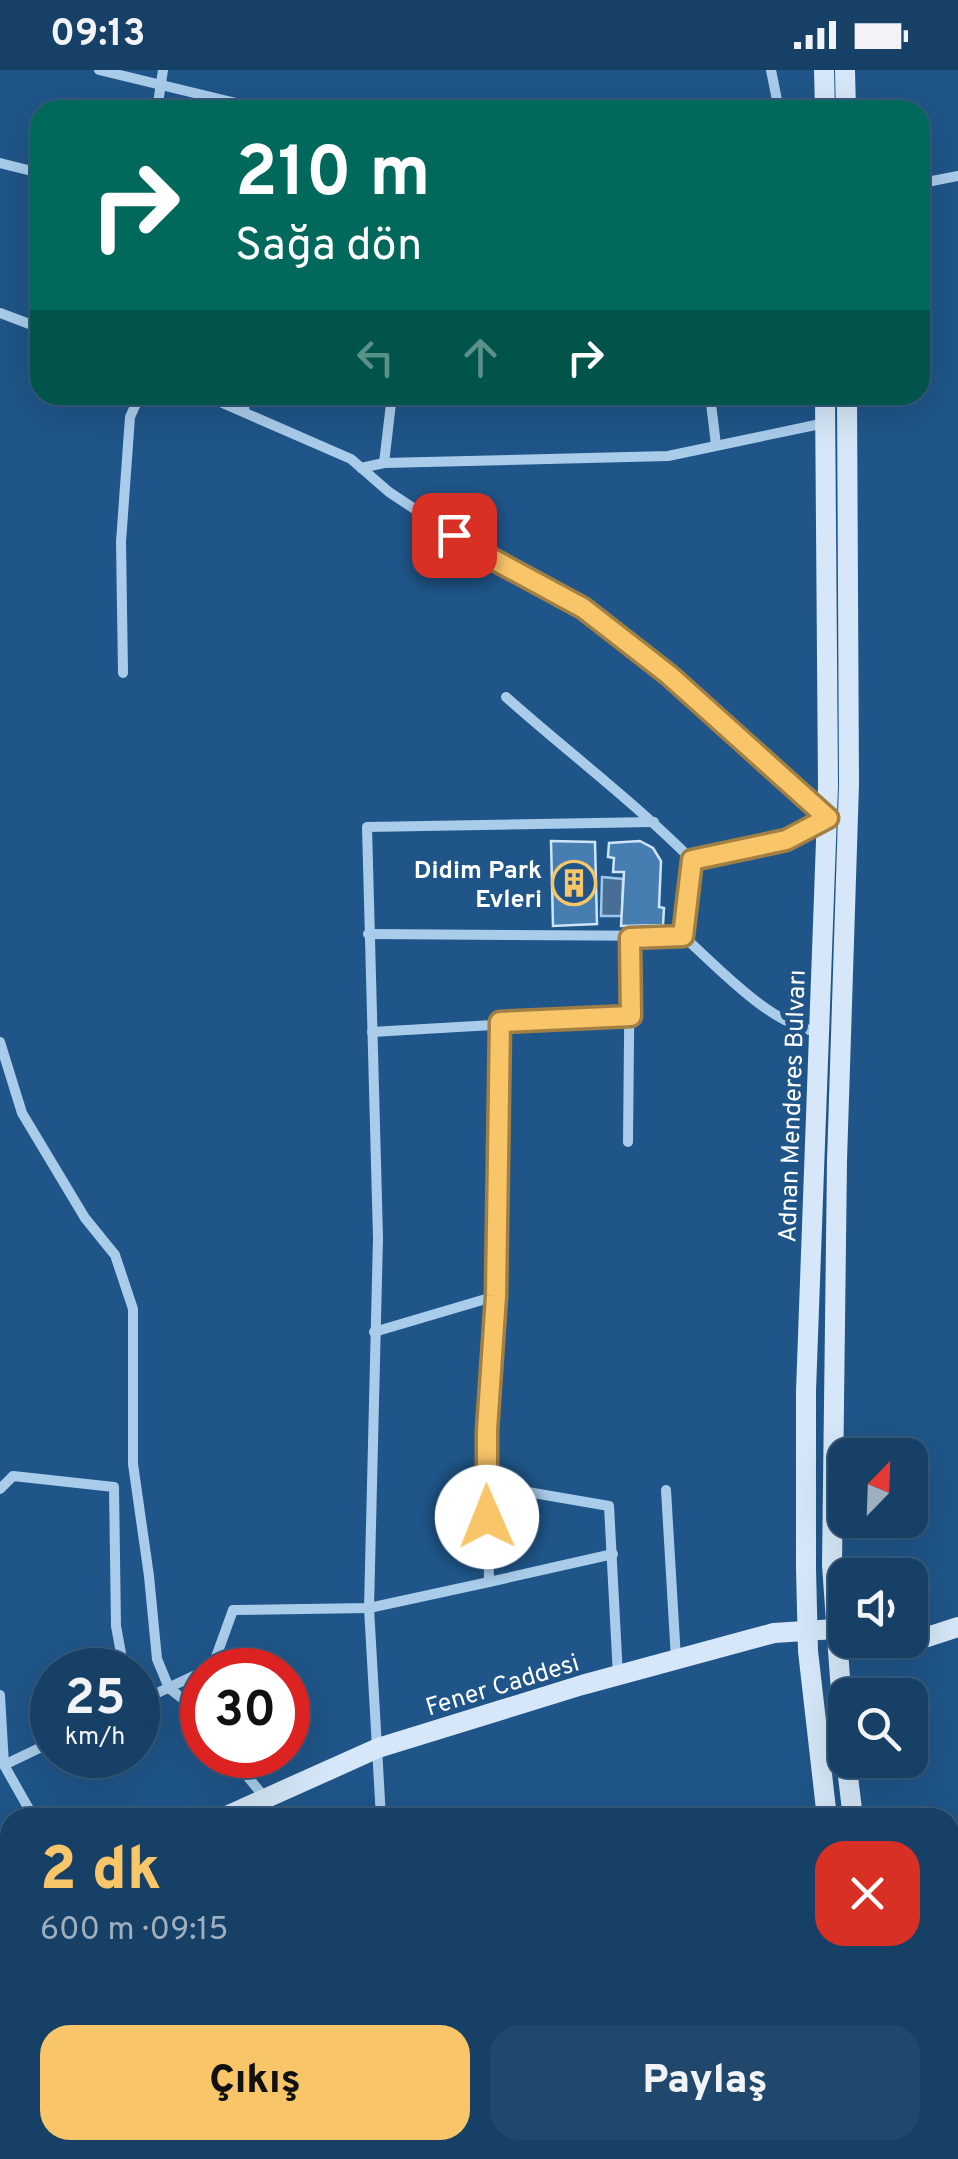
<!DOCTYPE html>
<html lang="tr">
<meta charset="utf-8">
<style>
:root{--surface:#174066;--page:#20476c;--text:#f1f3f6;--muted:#9eafbf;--line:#36597a;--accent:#f9c569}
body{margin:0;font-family:Overpass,sans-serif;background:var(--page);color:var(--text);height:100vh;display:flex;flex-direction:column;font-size:38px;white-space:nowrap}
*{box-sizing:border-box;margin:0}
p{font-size:32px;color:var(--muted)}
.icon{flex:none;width:55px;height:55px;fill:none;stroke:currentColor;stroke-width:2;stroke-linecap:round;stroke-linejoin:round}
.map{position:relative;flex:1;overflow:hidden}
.details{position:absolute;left:0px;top:1738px;width:960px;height:352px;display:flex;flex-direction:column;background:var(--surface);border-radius:30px 30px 0 0;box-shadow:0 10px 40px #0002,0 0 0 2px var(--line)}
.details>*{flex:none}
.hud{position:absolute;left:30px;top:30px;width:900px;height:305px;border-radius:30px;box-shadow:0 10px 40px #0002,0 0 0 2px var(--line);background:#00695c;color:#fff;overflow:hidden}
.needle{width:65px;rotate:23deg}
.tools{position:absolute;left:828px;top:1368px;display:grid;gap:20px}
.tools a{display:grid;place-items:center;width:100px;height:100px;border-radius:20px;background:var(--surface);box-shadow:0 10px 40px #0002,0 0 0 2px var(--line);font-size:50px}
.speed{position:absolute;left:30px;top:1578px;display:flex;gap:20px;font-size:50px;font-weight:700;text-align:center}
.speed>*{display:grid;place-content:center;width:130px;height:130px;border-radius:50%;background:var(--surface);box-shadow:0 10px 40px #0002,0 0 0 2px var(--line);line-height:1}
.speed small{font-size:25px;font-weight:400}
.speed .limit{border:15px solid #d22;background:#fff;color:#111}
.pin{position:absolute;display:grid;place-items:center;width:85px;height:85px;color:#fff;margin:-42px;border-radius:20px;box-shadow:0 5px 15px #0006}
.me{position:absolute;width:110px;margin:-55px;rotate:359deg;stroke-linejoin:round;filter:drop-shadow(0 0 8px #0008)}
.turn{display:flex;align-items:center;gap:35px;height:210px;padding:0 40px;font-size:45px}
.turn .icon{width:130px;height:130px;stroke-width:2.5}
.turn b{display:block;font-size:70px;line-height:85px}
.lanes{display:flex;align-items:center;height:95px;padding:0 40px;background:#0003;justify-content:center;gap:50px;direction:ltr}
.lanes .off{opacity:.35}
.round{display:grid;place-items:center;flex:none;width:105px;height:105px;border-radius:30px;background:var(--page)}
.headline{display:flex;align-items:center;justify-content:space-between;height:170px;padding:0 40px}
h1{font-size:60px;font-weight:800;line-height:75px;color:var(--accent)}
.cta{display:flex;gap:20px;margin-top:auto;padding:20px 40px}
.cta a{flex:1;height:115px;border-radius:30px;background:var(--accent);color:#111;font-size:40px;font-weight:800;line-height:115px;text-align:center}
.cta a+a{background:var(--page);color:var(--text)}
.status{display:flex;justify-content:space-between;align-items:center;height:70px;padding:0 50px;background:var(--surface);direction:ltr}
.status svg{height:28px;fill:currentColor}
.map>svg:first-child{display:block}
</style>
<div class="status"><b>09:13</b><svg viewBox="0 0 49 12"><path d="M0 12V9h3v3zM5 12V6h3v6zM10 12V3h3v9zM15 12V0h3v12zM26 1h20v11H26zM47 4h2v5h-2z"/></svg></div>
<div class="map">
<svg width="958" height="2089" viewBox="0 0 958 2089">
<rect width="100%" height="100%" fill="#1f5588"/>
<path fill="#486e93" stroke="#9cc7ec" stroke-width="2.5" d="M602 807 623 809 622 846H601Z"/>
<g fill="#477eb1" stroke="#cee4f8" stroke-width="2.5">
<path d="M551 771 595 772 597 854 553 856Z"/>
<path d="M640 771 653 778 661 791 659 837 664 838 663 855 621 856 624 802H613L614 788 608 787 609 773Z"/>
</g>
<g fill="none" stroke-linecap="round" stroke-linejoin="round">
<g stroke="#a9cceb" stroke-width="10">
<path d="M99 0 265 40"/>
<path d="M771 0 779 40"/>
<path d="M157 40 163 0"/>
<path d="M789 40 825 38"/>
<path d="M0 93 40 103"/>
<path d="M920 111 927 112 958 106"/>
<path d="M0 243 40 258"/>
<path d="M204 325 351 389 389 422 487 487 583 538 669 605 828 749 785 770 692 790"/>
<path d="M710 325 716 375"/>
<path d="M244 342 245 325"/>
<path d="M384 393 392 325"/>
<path d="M361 398 384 393 668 386 825 353"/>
<path d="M123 603 121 472 130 347 140 325"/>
<path d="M506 627C568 682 634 732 692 790L683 866"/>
<path d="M368 864 683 866C720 899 770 955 819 962"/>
<path d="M372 962 631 947"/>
<path d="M0 972 22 1043 85 1148 115 1185 133 1239V1394L149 1506 157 1589 169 1618 188 1633 202 1650"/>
<path d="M628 1072 630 868"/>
<path d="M374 1262 496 1226"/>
<path d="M487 1415 609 1436 618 1606"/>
<path d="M0 1419 13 1406 114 1417 116 1556 124 1600"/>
<path d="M666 1420 676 1589"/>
<path d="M489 1512 613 1484"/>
<path d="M207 1600 212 1598 233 1540 369 1538 489 1512 487 1360 496 1226 500 952"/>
<path d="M0 1625 4 1695 34 1748"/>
<path d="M138 1632 202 1602"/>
<path d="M230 1685 265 1728"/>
<path d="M4 1695 52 1672"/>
<path d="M381 1748 369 1538 378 1168 367 757 654 752"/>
<path d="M950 1787 958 1777"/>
<path d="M0 1934 10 1951"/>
<path d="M87 2080 92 2089"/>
<path d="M261 2080 262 2089"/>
<path d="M398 2080V2089"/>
<path d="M513 2080 514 2089"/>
<path d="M601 2089V2080"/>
<path d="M719 2089V2080"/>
</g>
<g stroke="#d5e7f8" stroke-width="20">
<path d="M824 0 825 40"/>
<path d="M845 0 846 40"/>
<path d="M825 325 828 716 806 1321V1498L808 1581 827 1748"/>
<path d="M865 1570 909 1573 958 1557"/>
<path d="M845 1679 832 1495 837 1091 849 714 847 325"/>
<path d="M846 1690 853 1748"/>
<path d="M222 1748 378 1678 582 1615 774 1563 835 1559 845 1563"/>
<path d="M0 1904 10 1896"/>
<path d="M842 2089 843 2080"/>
<path d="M865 2089 866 2080"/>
</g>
</g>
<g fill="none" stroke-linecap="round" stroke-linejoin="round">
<defs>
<path id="route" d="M454 465 487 486 583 538 669 605 828 748 786 770 692 790 683 866 630 868 631 946 500 952 496 1226 487 1360V1447"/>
</defs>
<use href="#route" stroke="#a28044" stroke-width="25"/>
<use href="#route" stroke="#f9c569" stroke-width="18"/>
</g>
<defs>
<symbol id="building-ring" viewBox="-11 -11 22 22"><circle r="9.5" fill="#1f5588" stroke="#f9c569" stroke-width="1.5"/><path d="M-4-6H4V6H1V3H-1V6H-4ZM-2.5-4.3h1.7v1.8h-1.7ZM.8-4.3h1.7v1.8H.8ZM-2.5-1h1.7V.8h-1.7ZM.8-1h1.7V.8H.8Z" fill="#f9c569"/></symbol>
</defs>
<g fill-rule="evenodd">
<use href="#building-ring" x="549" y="788" width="50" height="50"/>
</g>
<g text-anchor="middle" stroke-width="10" stroke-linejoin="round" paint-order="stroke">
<g font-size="25" font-weight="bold" fill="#fff" stroke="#1f5588" text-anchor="end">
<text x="542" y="808">Didim Park<tspan x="542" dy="29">Evleri</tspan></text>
</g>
<g font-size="25" fill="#fff" stroke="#1f5588">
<text transform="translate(791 1036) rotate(-88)" y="9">Adnan Menderes Bulvarı</text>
<text transform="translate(502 1614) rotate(-17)" y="9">Fener Caddesi</text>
</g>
</g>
</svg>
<div class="tools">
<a><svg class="needle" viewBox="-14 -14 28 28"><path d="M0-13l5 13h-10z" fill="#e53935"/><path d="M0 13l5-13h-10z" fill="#9eafbf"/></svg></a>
<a><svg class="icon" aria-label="sound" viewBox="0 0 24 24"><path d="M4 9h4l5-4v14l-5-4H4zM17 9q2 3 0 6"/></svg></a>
<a><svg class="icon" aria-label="search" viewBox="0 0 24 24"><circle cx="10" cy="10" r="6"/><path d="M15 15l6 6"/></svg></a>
</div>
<div class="speed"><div>25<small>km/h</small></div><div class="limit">30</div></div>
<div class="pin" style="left:454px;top:465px;background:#d93025"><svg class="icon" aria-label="arrive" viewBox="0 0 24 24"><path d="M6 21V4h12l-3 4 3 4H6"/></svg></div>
<svg class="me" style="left:487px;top:1447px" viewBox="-20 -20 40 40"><circle r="19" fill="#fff"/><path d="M0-13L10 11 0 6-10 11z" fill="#f9c569"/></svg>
<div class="hud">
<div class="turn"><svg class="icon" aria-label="right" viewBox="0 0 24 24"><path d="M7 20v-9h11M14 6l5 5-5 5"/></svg><div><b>210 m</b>Sağa dön</div></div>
<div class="lanes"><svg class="icon off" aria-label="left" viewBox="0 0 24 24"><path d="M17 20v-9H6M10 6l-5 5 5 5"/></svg><svg class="icon off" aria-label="ahead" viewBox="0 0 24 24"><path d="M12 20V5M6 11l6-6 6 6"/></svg><svg class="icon" aria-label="right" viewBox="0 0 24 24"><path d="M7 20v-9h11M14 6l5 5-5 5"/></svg></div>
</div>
<section class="details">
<div class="headline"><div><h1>2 dk</h1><p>600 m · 09:15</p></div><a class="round" style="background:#d93025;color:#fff"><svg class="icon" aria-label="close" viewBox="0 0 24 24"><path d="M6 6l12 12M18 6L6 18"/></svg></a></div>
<div class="cta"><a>Çıkış</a><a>Paylaş</a></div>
</section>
</div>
